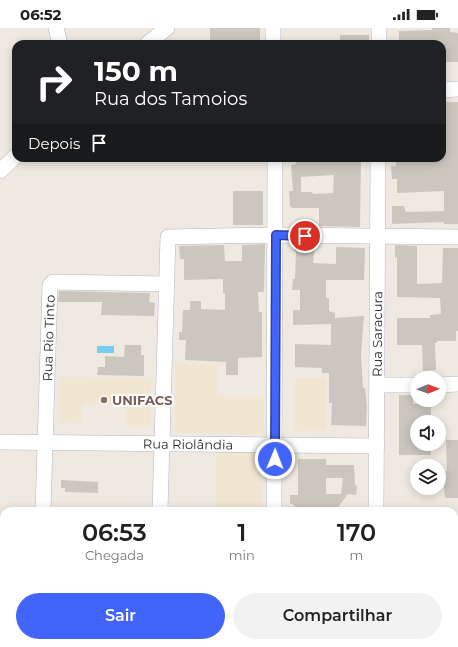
<!DOCTYPE html>
<html lang="pt">
<meta charset="utf-8">
<style>
:root{--surface:#fff;--page:#f2f2f2;--text:#222;--muted:#767676;--accent:#4264fb}
body{margin:0;font-family:Montserrat,sans-serif;background:var(--page);color:var(--text);height:100vh;display:flex;flex-direction:column;font-size:15px;white-space:nowrap}
*{box-sizing:border-box;margin:0}
p{font-size:13px;color:var(--muted)}
.icon{flex:none;width:22px;height:22px;fill:none;stroke:currentColor;stroke-width:2;stroke-linecap:round;stroke-linejoin:round}
.map{position:relative;flex:1;overflow:hidden}
.side{position:absolute;left:0px;top:479px;width:458px;height:140px;display:flex;flex-direction:column;background:var(--surface);border-radius:12px 12px 0 0;box-shadow:0 2px 10px #0003}
.side>*{flex:none}
.hud{position:absolute;left:12px;top:12px;width:434px;height:122px;border-radius:12px;box-shadow:0 2px 10px #0003;background:#202124;color:#fff;overflow:hidden}
.needle{width:26px;rotate:89deg}
.controls{position:absolute;left:410px;top:343px;display:grid;gap:8px}
.controls a{display:grid;place-items:center;width:36px;height:36px;border-radius:50%;background:var(--surface);box-shadow:0 2px 10px #0003;font-size:20px}
.pin{position:absolute;display:grid;place-items:center;width:34px;height:34px;color:#fff;margin:-17px;border:2px solid #fff;border-radius:50%;box-shadow:0 1px 4px #0007}
.me{position:absolute;width:44px;margin:-22px;rotate:1deg;stroke-linejoin:round;filter:drop-shadow(0 0 3px #0008)}
.turn{display:flex;align-items:center;gap:14px;height:84px;padding:0 16px;font-size:18px}
.turn .icon{width:52px;height:52px;stroke-width:2.5}
.turn b{display:block;font-size:28px;line-height:34px}
.then{display:flex;align-items:center;height:38px;padding:0 16px;background:#0003;gap:8px;font-size:15px}
.eta{display:flex;justify-content:space-evenly;align-items:center;height:68px;text-align:center}
.eta b{font-size:24px;font-weight:600;line-height:28px}
.action{display:flex;gap:8px;margin-top:auto;padding:8px 16px}
.action a{flex:1;height:46px;border-radius:24px;background:var(--accent);color:#fff;font-size:16px;font-weight:600;line-height:46px;text-align:center}
.action a+a{background:var(--page);color:var(--text)}
.status{display:flex;justify-content:space-between;align-items:center;height:28px;padding:0 20px;background:var(--surface);direction:ltr}
.status svg{height:11px;fill:currentColor}
.map>svg:first-child{display:block}
</style>
<div class="status"><b>06:52</b><svg viewBox="0 0 49 12"><path d="M0 12V9h3v3zM5 12V6h3v6zM10 12V3h3v9zM15 12V0h3v12zM26 1h20v11H26zM47 4h2v5h-2z"/></svg></div>
<div class="map">
<svg width="458" height="619" viewBox="0 0 458 619">
<rect width="100%" height="100%" fill="#efe9e1"/>
<g fill="#f0e6d1">
<path d="M175 336 218 337 217 369H264V406L175 405Z"/>
<path d="M60 349 151 350V399H125V378L83 376 81 395 59 394Z"/>
<path d="M295 350H326V402L294 403Z"/>
<rect x="216" y="421" width="45" height="62"/>
</g>
<rect fill="#75cff0" x="97" y="318" width="17" height="7"/>
<g fill="#cbc7bf" fill-rule="evenodd">
<path d="M210 0H260V16H220V12H210Z"/>
<path d="M432 0H450V4L458 5V34H442V16H399V3L432 2Z"/>
<rect x="340" y="7" width="29" height="9"/>
<path d="M442 74H458V196H444V194L392 196V178H404L406 184 444 183V163L397 165V151H392L391 138H396V130H442Z"/>
<path d="M296 130H361L360 199 319 198V180H292L290 178 289 163H293L291 137 296 136ZM334 147 333 165 313 166 312 164H301V149Z"/>
<rect x="233" y="163" width="30" height="34"/>
<path d="M265 216 264 264H258L259 284H262V329L238 330V347H226V334L185 332 186 312H179V304H182L183 282H190V273H201V281L225 282V265H223V251L184 252V231H180L179 218 224 217 225 233H242V217Z"/>
<path d="M294 216H315L313 235 336 236V219L365 220 364 252H326V270H329V283L335 285V290L364 288 361 327 363 360H365L367 379 366 398 331 397 332 375H329V345H322V340L295 339V316L331 317V296L293 297V282H300V262H292L293 251H295L296 223H294Z"/>
<path d="M395 217 417 218V256L442 255 443 220H458V303H456V313H437V315H435L436 342 423 343 422 317H397V290H430V287L441 286 440 270 397 269V229L395 230Z"/>
<path d="M59 263 150 265 149 274 155 275 154 288 101 287 102 274H58Z"/>
<path d="M125 317H141V327H144V348L97 347 98 339H105V328L124 329Z"/>
<path d="M399 367H413V376L431 375V394H417V416H431V427H399Z"/>
<path d="M446 412H458V470H445L444 458H439V443H447Z"/>
<path d="M298 431H326V437H354L355 457 357 458 356 467 348 466 335 483H294V477L290 475V467H298ZM326 450H343L341 466H326Z"/>
<path d="M61 452 98 454V465L65 464V460H61Z"/>
</g>
<g fill="none" stroke-linecap="round" stroke-linejoin="round">
<defs>
<g id="minor">
<path d="M56 0 60 16"/>
<path d="M273 0V16"/>
<path d="M379 0V16"/>
<path d="M147 16 167 0"/>
<path d="M442 62 458 61"/>
<path d="M0 143 16 128"/>
<path d="M378 357H417"/>
<path d="M439 357 458 356"/>
<path id="s1" d="M0 414 377 418"/>
<path id="s2" d="M43 483 50 257 53 254 167 256"/>
<path d="M160 483 168 209 276 207 458 209"/>
<path d="M274 483 275 130"/>
<path id="s3" d="M376 483 378 130"/>
<path d="M454 600H458"/>
<path d="M272 615V619"/>
<path d="M32 619 198 615"/>
<path d="M371 619 372 615"/>
</g>
</defs>
<use href="#minor" stroke="#b4b7c1" stroke-width="16"/>
<use href="#minor" stroke="#fff" stroke-width="15"/>
</g>
<g fill="none" stroke-linecap="round" stroke-linejoin="round">
<defs>
<path id="route" d="M275 431 276 207 305 208"/>
</defs>
<use href="#route" stroke="#2b41a3" stroke-width="10"/>
<use href="#route" stroke="#4264fb" stroke-width="7"/>
</g>
<circle fill="#8d6e63" stroke="#fff" stroke-width="1.5" cx="104" cy="372" r="4"/>
<g text-anchor="middle" stroke-width="4" stroke-linejoin="round" paint-order="stroke">
<g font-size="13" fill="#2e2e2e" stroke="#fff">
<text dy="5" stroke="none"><textPath href="#s3" startOffset="177">Rua Saracura</textPath></text>
<text dy="5" stroke="none"><textPath href="#s2" startOffset="173">Rua Rio Tinto</textPath></text>
<text dy="5" stroke="none"><textPath href="#s1" startOffset="188">Rua Riolândia</textPath></text>
</g>
<g font-size="13" font-weight="bold" fill="#785e54" stroke="#fff" text-anchor="start">
<text x="112" y="377">UNIFACS</text>
</g>
</g>
</svg>
<div class="controls">
<a><svg class="needle" viewBox="-14 -14 28 28"><path d="M0-13l5 13h-10z" fill="#e53935"/><path d="M0 13l5-13h-10z" fill="#767676"/></svg></a>
<a><svg class="icon" aria-label="sound" viewBox="0 0 24 24"><path d="M4 9h4l5-4v14l-5-4H4zM17 9q2 3 0 6"/></svg></a>
<a><svg class="icon" aria-label="layers" viewBox="0 0 24 24"><path d="M12 4l9 5-9 5-9-5zM3 14l9 5 9-5"/></svg></a>
</div>
<div class="pin" style="left:305px;top:208px;background:#d93025"><svg class="icon" aria-label="arrive" viewBox="0 0 24 24"><path d="M6 21V4h12l-3 4 3 4H6"/></svg></div>
<svg class="me" style="left:275px;top:431px" viewBox="-20 -20 40 40"><circle r="17" fill="#4264fb" stroke="#fff" stroke-width="3"/><path d="M0-11L8 9 0 5-8 9z" fill="#fff"/></svg>
<div class="hud">
<div class="turn"><svg class="icon" aria-label="right" viewBox="0 0 24 24"><path d="M7 20v-9h11M14 6l5 5-5 5"/></svg><div><b>150 m</b>Rua dos Tamoios</div></div>
<div class="then">Depois<svg class="icon" aria-label="arrive" viewBox="0 0 24 24"><path d="M6 21V4h12l-3 4 3 4H6"/></svg></div>
</div>
<section class="side">
<div class="eta">
<div><b>06:53</b><p>Chegada</p></div>
<div><b>1</b><p>min</p></div>
<div><b>170</b><p>m</p></div>
</div>
<div class="action"><a>Sair</a><a>Compartilhar</a></div>
</section>
</div>
